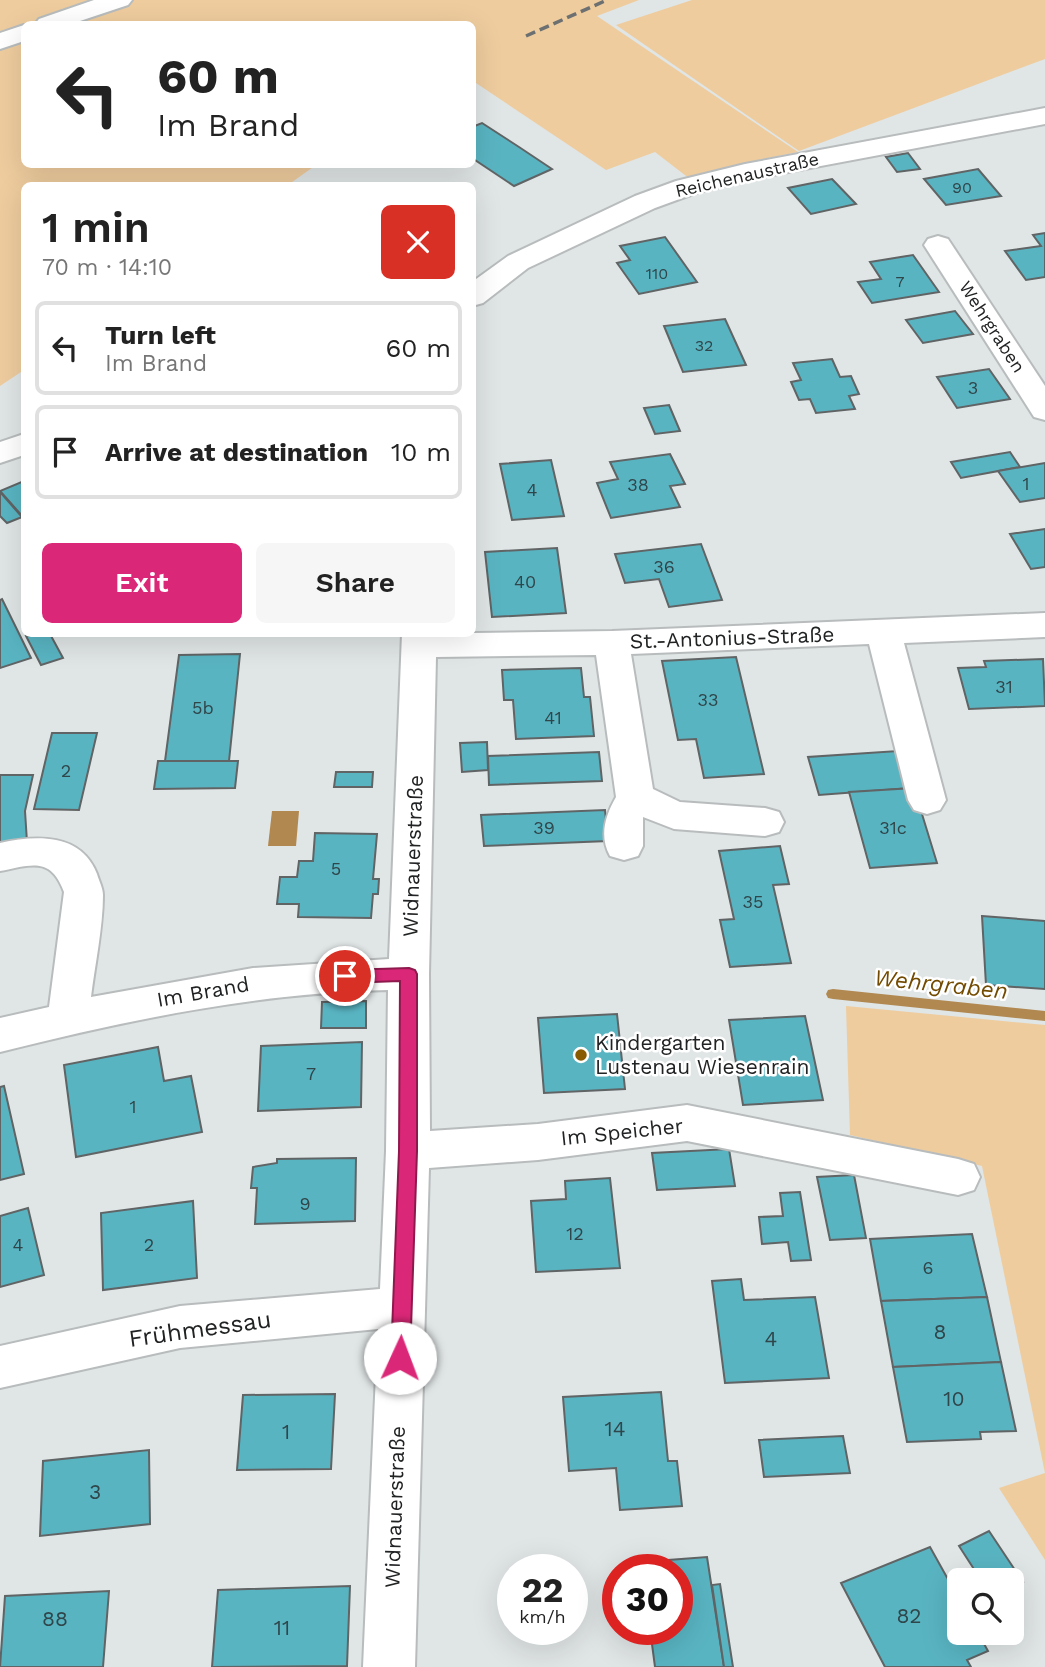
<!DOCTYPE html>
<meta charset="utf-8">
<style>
:root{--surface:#fff;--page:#f6f6f6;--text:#222;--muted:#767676;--line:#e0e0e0;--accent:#db2777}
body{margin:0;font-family:"Work Sans",sans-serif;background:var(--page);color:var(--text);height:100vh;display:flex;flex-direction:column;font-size:26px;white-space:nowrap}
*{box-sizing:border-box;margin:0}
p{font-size:23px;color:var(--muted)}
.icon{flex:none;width:38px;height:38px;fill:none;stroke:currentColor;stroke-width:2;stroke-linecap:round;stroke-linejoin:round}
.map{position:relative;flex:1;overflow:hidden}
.drawer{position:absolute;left:21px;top:182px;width:455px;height:455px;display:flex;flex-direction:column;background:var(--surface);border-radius:10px;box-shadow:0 7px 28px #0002}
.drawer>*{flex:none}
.hud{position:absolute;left:21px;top:21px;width:455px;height:147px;border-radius:10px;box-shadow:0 7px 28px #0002;background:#fff;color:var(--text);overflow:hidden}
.buttons{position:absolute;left:947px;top:1568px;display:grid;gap:14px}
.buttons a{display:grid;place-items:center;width:77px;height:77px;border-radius:10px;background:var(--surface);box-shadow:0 7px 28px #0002;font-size:35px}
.speed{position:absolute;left:497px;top:1554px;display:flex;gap:14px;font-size:35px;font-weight:700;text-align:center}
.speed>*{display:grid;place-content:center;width:91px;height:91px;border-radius:50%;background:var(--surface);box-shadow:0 7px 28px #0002;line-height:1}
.speed small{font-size:18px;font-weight:400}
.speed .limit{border:10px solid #d22;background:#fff;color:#111}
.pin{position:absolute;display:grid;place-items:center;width:60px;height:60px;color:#fff;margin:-30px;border:4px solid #fff;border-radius:50%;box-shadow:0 2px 7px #0007}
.me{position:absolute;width:77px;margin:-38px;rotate:2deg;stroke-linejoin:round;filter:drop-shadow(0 0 5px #0008)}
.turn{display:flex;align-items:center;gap:24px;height:147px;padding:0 21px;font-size:32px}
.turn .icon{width:91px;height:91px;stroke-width:2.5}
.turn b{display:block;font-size:49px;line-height:60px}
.round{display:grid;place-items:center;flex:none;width:74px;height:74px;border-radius:10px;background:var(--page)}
.overview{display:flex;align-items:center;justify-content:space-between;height:119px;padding:0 21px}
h1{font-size:42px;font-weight:600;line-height:52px}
.action{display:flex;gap:14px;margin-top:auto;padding:14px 21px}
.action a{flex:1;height:80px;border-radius:10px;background:var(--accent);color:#fff;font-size:28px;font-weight:600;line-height:80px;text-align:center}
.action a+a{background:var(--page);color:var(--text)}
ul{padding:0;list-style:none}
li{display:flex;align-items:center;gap:21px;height:94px;margin:0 14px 10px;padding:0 7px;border:4px solid var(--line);border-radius:10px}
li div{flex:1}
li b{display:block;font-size:26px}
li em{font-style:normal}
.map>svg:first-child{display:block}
</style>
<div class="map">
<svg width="1045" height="1667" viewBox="0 0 1045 1667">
<rect width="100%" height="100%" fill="#e0e5e6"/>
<g fill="#eecc9e">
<path d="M0 0H639L597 16 798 152 744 163 690 179 655 152 606 170 473 81 472 24H24V164L316 165 288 185 24 186V370L0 386Z"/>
<path d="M692 0H1045V59L799 151 616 25Z"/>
<path d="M846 1006 1045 1025V1560L999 1488 1045 1473 982 1166 850 1135Z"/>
</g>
<path fill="#b08850" d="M272 811H299L296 846H268Z"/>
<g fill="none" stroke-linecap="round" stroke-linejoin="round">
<path fill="#b08850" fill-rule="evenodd" d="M833 989 1045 1011V1021L833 999 828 998 826 994 828 990Z"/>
</g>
<g fill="#59b4c2" stroke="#606465" stroke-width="2">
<path d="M482 123 519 147 552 169 514 186 472 158V127Z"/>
<path d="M908 153 920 169 897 172 886 157Z"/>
<path d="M978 169 1001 196 946 205 924 179Z"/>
<path d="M832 179 856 204 811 214 788 188Z"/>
<path d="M1045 233V277L1026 280 1005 251 1041 246 1033 235Z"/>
<path d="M665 237 697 282 639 294 617 263 630 260 620 246Z"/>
<path d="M913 255 939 292 872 303 858 282 881 279 870 262Z"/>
<path d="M955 311 973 334 923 343 906 320Z"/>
<path d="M725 319 746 365 683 372 664 326Z"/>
<path d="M832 359 840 377 851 376 859 394 849 396 855 409 816 413 810 399 799 400 791 382 801 380 793 363Z"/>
<path d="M989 369 1010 399 957 408 937 377Z"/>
<path d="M669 405 680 431 655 434 644 408Z"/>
<path d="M1010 452 1020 467 961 478 951 462Z"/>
<path d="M670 454 685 484 670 486 680 507 611 518 597 483 618 479 610 462Z"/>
<path d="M551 460 564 516 512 520 500 464Z"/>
<path d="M1045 463V498L1020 502 998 471Z"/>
<path d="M24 481V518L0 491Z"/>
<path d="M0 492 22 517 7 523 0 516Z"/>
<path d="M1045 529V567L1031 569 1010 534Z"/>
<path d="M701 544 722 600 669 607 659 579 625 583 615 554Z"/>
<path d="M557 548 566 613 492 617 485 552Z"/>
<path d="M2 599 31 658 0 668V600Z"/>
<path d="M36 634H50L63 658 41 665 26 636Z"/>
<path d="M240 654 229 761H165L179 655Z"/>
<path d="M736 657 764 774 704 778 696 739 678 740 662 661Z"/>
<path d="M1043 659 1045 706 969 709 958 668 986 667 984 661Z"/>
<path d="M581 668 584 697H590L594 736 516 739 513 700H504L502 670Z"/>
<path d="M52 733H97L79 810 34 809Z"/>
<path d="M487 742 488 770 462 772 460 743Z"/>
<path d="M898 751 910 788 819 795 808 757Z"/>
<path d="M599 752 602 781 489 785 488 756Z"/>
<path d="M158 761H238L235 788 154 789Z"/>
<path d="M336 772H373L372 787H334Z"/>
<path d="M0 775H33L25 811 27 842 0 846Z"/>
<path d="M914 788 937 863 870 868 849 792Z"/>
<path d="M605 810 608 841 484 846 481 815Z"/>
<path d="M315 833 377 834 373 879H379L378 894H373L371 918 298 917 299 904H277L280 877H297L299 861H313Z"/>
<path d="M780 846 789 884 773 885 791 963 730 967 720 920 734 919 719 851Z"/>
<path d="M982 916 1045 921V989L986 985Z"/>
<path d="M366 1001V1028H321L322 1002Z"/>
<path d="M617 1014 625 1089 544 1093 538 1018Z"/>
<path d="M805 1016 823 1100 743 1105 729 1020Z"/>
<path d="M362 1042 361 1107 258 1111 261 1046Z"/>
<path d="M158 1047 164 1081 191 1076 202 1132 76 1157 64 1065Z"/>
<path d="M4 1086 24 1174 0 1180V1087Z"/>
<path d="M729 1149 735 1186 657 1190 652 1153Z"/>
<path d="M356 1158 355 1221 255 1224 257 1188H251L253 1167 277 1163V1159Z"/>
<path d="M854 1175 866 1238 830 1240 817 1177Z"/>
<path d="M610 1178 620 1268 536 1272 531 1201 566 1199 565 1181Z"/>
<path d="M800 1192 811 1260 791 1261 788 1242 762 1244 759 1217 783 1216 780 1193Z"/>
<path d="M193 1201 197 1278 103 1290 101 1213Z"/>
<path d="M28 1208 44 1275 0 1287V1216Z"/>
<path d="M972 1234 987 1297 881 1301 870 1239Z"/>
<path d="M741 1279 744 1300 815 1297 829 1378 725 1383 712 1281Z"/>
<path d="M987 1297 1001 1362 893 1367 881 1301Z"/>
<path d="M1001 1362 1016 1431 980 1432 981 1439 907 1442 893 1367Z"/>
<path d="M661 1392 668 1461H677L682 1506 620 1510 616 1468 569 1471 563 1397Z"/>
<path d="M335 1394 331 1469 237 1470 243 1395Z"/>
<path d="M843 1436 850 1473 764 1477 759 1440Z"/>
<path d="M149 1450 150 1524 40 1536 43 1461Z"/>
<path d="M989 1531 1023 1582 1012 1588V1580H981L959 1546Z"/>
<path d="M930 1547 959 1599V1633H978L988 1651 967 1660 971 1667H885L841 1583Z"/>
<path d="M707 1557 724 1667H655L650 1629H677V1570H643L642 1562Z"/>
<path d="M720 1584 733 1667H724L712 1585Z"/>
<path d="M350 1586 347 1666 212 1667 218 1590Z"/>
<path d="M109 1591 103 1667H0L5 1596Z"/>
</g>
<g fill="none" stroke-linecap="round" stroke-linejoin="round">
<defs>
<g id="minor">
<path d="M94 0H132L128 5 71 24H35L39 19Z"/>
<path d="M24 25V41L0 49V33Z"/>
<path d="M1045 108V124L746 180 696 193 655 208 528 268 483 303 472 306V282L508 256 635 196 676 181 745 164Z"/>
<path d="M938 236 948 239 1045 386V420L1034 417 924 245 928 239Z"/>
<path d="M24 434V455L0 463V442Z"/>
<path d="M1045 613V637L904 643 946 800 940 810 927 814 914 810 908 800 869 644 631 654 653 789 680 802 765 808 779 812 784 822 779 832 765 836 674 829 643 817V846L638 856 624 860 610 856C599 836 605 816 616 797L596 655 436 657 429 974 430 1131 538 1124 687 1105 958 1159 974 1164 980 1177 974 1190 958 1195 687 1141 538 1160 429 1168 415 1667H363L378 1329 180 1348 0 1388V1346L180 1306 380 1289 386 1151 388 990C256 993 128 1020 0 1052V1018L49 1007 64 892C51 856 31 865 0 871V843C37 835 81 833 97 874 99 881 103 888 103 895 103 928 95 964 91 997L253 968 389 959 402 634 612 631Z"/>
</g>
</defs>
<use href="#minor" stroke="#b8bcbd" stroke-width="4"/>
<use href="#minor" fill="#fff" fill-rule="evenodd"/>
<path stroke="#6d7071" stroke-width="3.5" stroke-dasharray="10 5" stroke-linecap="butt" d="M526 36 607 0"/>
</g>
<path fill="#db2777" stroke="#8e194d" stroke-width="2" d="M409 968 415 970 417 974V1151L410 1358 407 1364 400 1366 394 1364 391 1358 399 1151 400 981 345 983 339 981 337 976 339 972 345 970Z"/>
<circle fill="#895b00" stroke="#fff" stroke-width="2.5" cx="581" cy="1055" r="7"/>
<g text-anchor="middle" stroke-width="5" stroke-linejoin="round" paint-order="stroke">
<g font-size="16" fill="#2f464b">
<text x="962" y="193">90</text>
<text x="657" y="279">110</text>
<text x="900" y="287">7</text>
<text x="704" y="351">32</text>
</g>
<g font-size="18" fill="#212223" stroke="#fff">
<text transform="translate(747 175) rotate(-13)" y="6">Reichenaustraße</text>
<text transform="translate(992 327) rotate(57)" y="6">Wehrgraben</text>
</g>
<g font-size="18" fill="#2f464b">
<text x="973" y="394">3</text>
<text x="1026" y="490">1</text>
<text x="638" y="491">38</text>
<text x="532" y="496">4</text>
<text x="664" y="573">36</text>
<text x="525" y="588">40</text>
<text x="1004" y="693">31</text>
<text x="708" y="706">33</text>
<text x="203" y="714">5b</text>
<text x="553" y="724">41</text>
<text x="66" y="777">2</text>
<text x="544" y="834">39</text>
<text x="893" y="834">31c</text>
<text x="336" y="875">5</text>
<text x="753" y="908">35</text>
<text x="311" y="1080">7</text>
<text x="133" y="1113">1</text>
<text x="305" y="1210">9</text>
<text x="575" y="1240">12</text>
<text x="18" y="1251">4</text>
<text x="149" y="1251">2</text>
<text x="928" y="1274">6</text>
</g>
<g font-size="21" fill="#212223" stroke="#fff">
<text transform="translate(732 638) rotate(-2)" y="7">St.-Antonius-Straße</text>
<text transform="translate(413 856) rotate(-88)" y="7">Widnauerstraße</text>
<text transform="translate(203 992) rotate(-10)" y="7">Im Brand</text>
<text transform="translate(622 1132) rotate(-6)" y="7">Im Speicher</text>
<text transform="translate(395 1507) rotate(-88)" y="7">Widnauerstraße</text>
</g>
<g font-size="21" fill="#212223" stroke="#fff" text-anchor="start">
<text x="595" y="1050">Kindergarten<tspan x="595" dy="24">Lustenau Wiesenrain</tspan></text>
</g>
<g font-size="21" fill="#2f464b">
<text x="940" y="1339">8</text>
<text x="771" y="1346">4</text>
<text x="954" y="1406">10</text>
<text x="615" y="1436">14</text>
<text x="286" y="1439">1</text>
<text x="95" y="1499">3</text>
<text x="909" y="1623">82</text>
<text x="55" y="1626">88</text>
<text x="282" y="1635">11</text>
</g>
<g font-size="23" font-style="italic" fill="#724b00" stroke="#fff">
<text transform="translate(941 984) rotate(6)" y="8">Wehrgraben</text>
</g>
<g font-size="24" fill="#212223" stroke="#fff">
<text transform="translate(200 1329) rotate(-8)" y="8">Frühmessau</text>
</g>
</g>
</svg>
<div class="buttons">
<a><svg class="icon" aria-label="search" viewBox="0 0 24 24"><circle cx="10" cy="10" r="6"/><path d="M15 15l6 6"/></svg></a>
</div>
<div class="speed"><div>22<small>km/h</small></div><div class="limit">30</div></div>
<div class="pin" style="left:345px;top:976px;background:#d93025"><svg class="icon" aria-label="arrive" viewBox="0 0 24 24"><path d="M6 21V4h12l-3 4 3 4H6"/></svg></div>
<svg class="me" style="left:400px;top:1358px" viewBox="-20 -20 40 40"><circle r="19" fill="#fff"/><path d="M0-13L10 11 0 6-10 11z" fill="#db2777"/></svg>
<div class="hud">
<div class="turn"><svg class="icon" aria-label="left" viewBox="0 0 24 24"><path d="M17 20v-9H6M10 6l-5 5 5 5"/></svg><div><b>60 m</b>Im Brand</div></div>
</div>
<section class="drawer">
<div class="overview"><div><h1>1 min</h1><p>70 m · 14:10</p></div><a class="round" style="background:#d93025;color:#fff"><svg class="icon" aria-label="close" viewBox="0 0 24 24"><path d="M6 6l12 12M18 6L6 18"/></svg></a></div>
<ul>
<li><svg class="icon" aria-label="left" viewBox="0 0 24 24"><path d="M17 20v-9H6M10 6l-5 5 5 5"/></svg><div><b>Turn left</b><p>Im Brand</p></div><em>60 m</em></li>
<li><svg class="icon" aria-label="arrive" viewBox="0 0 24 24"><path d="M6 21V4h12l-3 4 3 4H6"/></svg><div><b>Arrive at destination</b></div><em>10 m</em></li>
</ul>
<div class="action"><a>Exit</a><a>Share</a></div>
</section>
</div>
